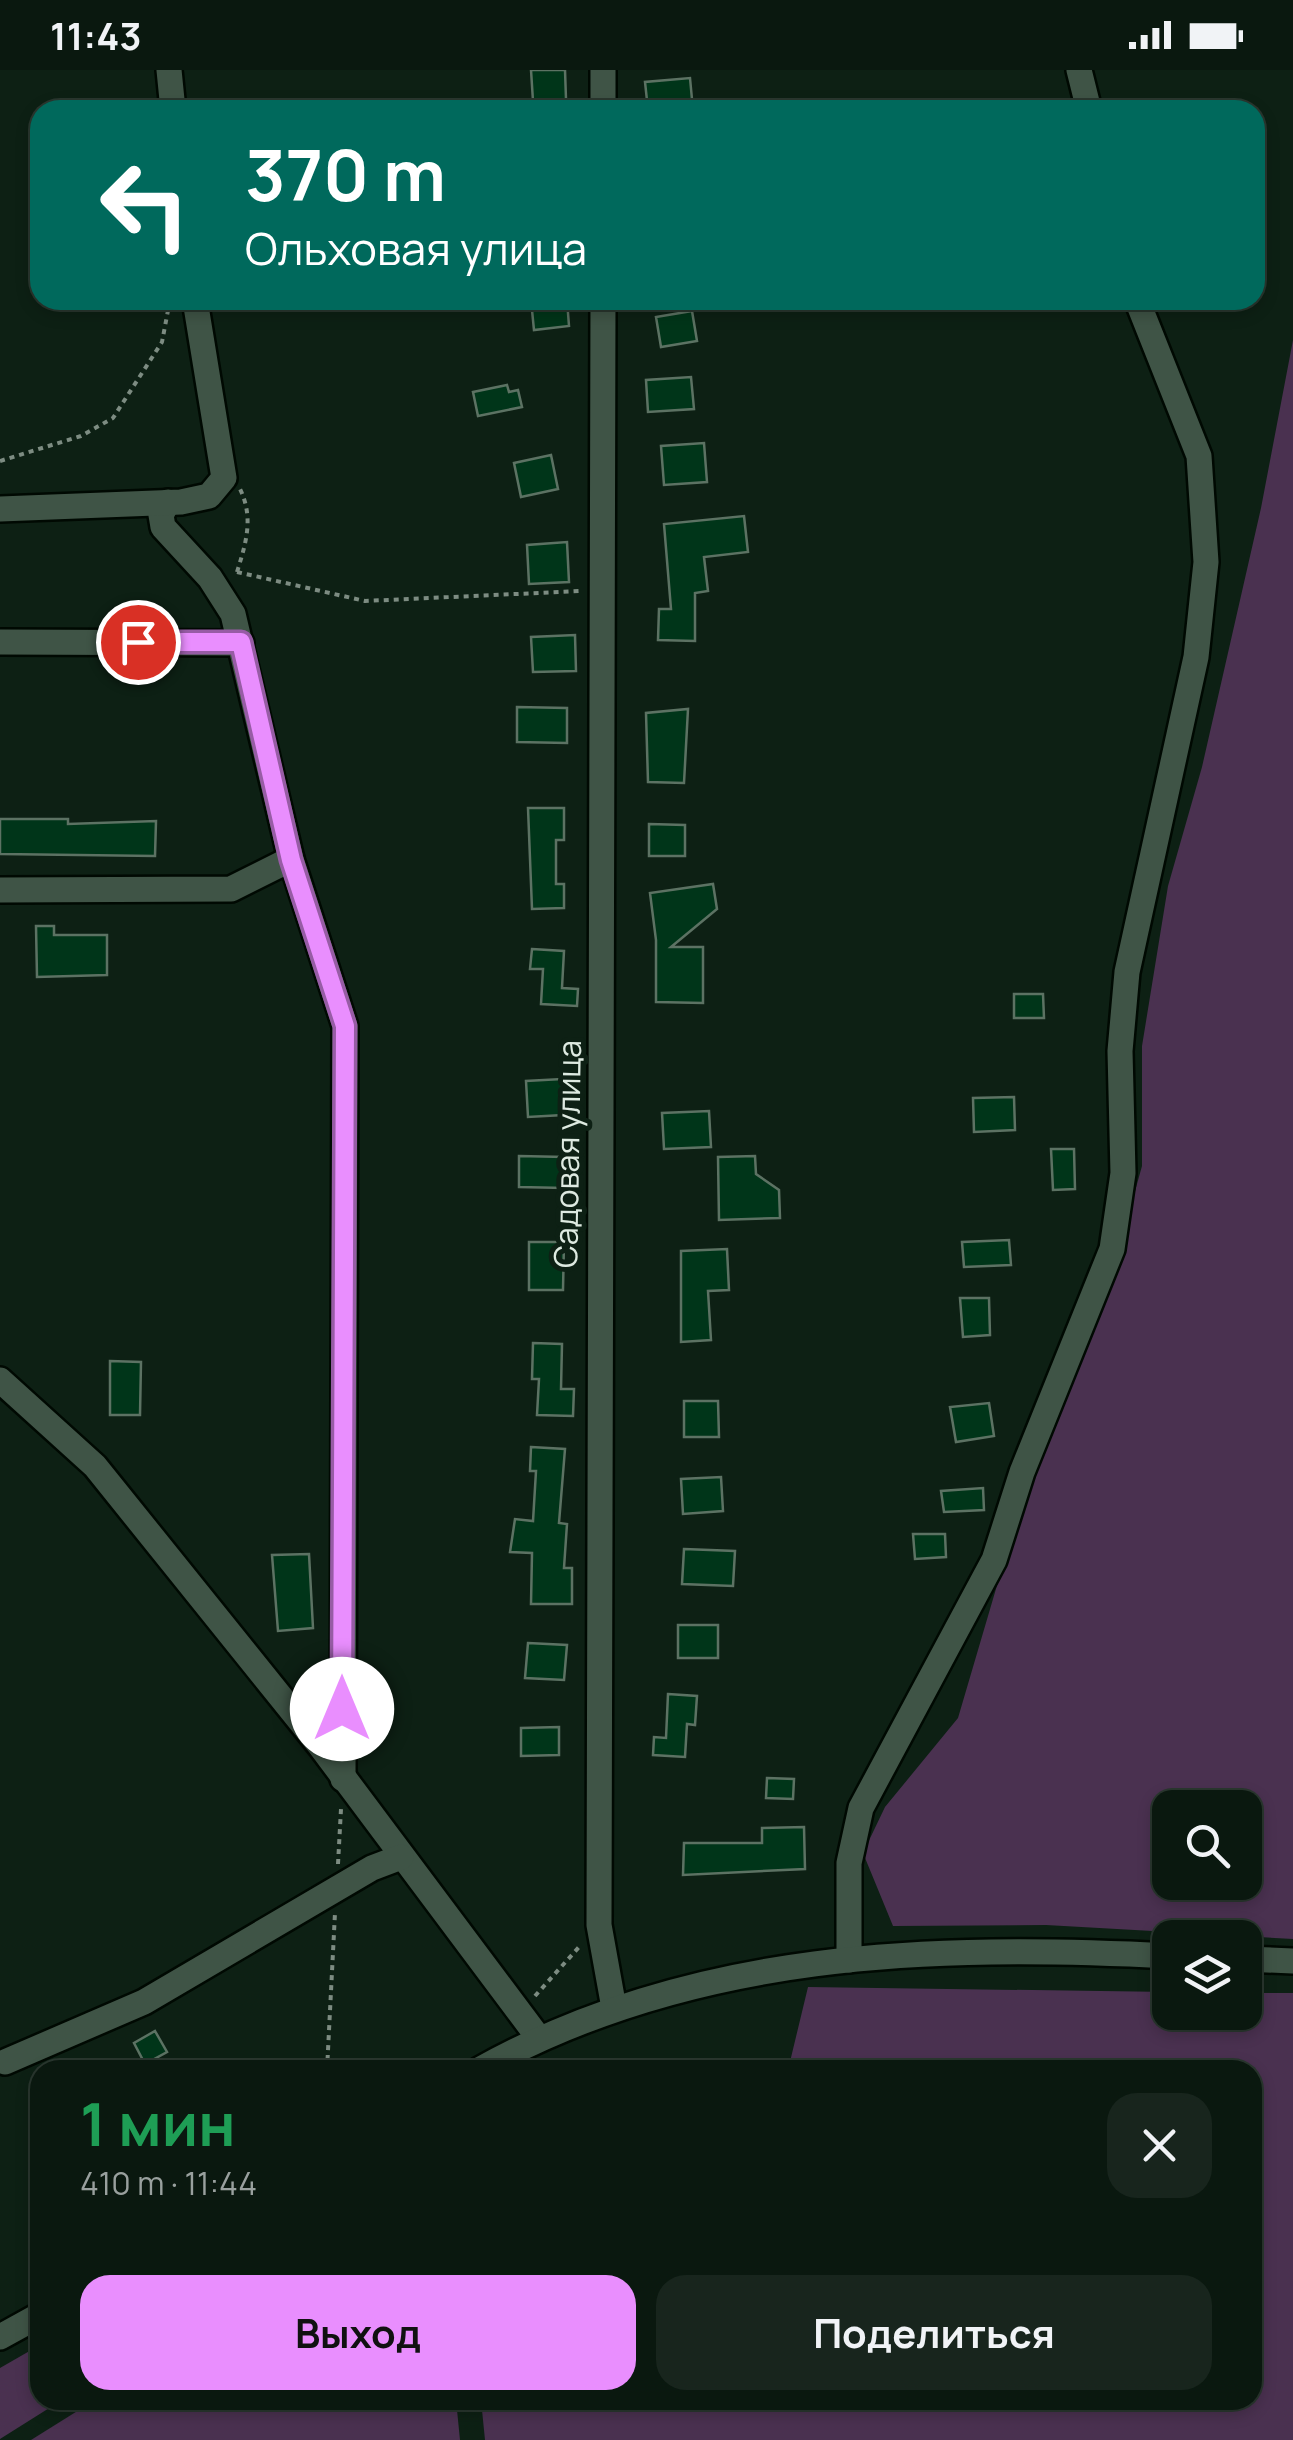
<!DOCTYPE html>
<html lang="ru">
<meta charset="utf-8">
<style>
:root{--surface:#0a180f;--page:#18251d;--text:#f1f3f6;--muted:#99a09e;--line:#2a372f;--accent:#e98efe}
body{margin:0;font-family:Manrope,sans-serif;background:var(--page);color:var(--text);height:100vh;display:flex;flex-direction:column;font-size:38px;white-space:nowrap}
*{box-sizing:border-box;margin:0}
p{font-size:32px;color:var(--muted)}
.icon{flex:none;width:55px;height:55px;fill:none;stroke:currentColor;stroke-width:2;stroke-linecap:round;stroke-linejoin:round}
.map{position:relative;flex:1;overflow:hidden}
.side{position:absolute;left:30px;top:1990px;width:1232px;height:350px;display:flex;flex-direction:column;background:var(--surface);border-radius:30px;box-shadow:0 5px 15px #0003,0 0 0 2px var(--line)}
.side>*{flex:none}
.banner{position:absolute;left:30px;top:30px;width:1235px;height:210px;border-radius:30px;box-shadow:0 5px 15px #0003,0 0 0 2px var(--line);background:#00695c;color:#fff;overflow:hidden}
.fabs{position:absolute;left:1152px;top:1720px;display:grid;gap:20px}
.fabs a{display:grid;place-items:center;width:110px;height:110px;border-radius:20px;background:var(--surface);box-shadow:0 5px 15px #0003,0 0 0 2px var(--line);font-size:50px}
.pin{position:absolute;display:grid;place-items:center;width:85px;height:85px;color:#fff;margin:-42px;border:5px solid #fff;border-radius:50%;box-shadow:0 2px 10px #0007}
.me{position:absolute;width:110px;margin:-55px;rotate:0deg;stroke-linejoin:round;filter:drop-shadow(0 0 8px #0008)}
.turn{display:flex;align-items:center;gap:35px;height:210px;padding:0 50px;font-size:45px}
.turn .icon{width:130px;height:130px;stroke-width:2.5}
.turn b{display:block;font-size:70px;line-height:85px}
.round{display:grid;place-items:center;flex:none;width:105px;height:105px;border-radius:30px;background:var(--page)}
.overview{display:flex;align-items:center;justify-content:space-between;height:170px;padding:0 50px}
h1{font-size:60px;font-weight:700;line-height:75px;color:#1e9e55}
.action{display:flex;gap:20px;margin-top:auto;padding:20px 50px}
.action a{flex:1;height:115px;border-radius:30px;background:var(--accent);color:#111;font-size:40px;font-weight:700;line-height:115px;text-align:center}
.action a+a{background:var(--page);color:var(--text)}
.status{display:flex;justify-content:space-between;align-items:center;height:70px;padding:0 50px;background:var(--surface);direction:ltr}
.status svg{height:28px;fill:currentColor}
.map>svg:first-child{display:block}
</style>
<div class="status"><b>11:43</b><svg viewBox="0 0 49 12"><path d="M0 12V9h3v3zM5 12V6h3v6zM10 12V3h3v9zM15 12V0h3v12zM26 1h20v11H26zM47 4h2v5h-2z"/></svg></div>
<div class="map">
<svg width="1293" height="2370" viewBox="0 0 1293 2370">
<rect width="100%" height="100%" fill="#0d2014"/>
<g fill="#4a3150" fill-rule="evenodd">
<path d="M1293 270V1869L1046 1855 893 1856 863 1783 885 1737 958 1648 1023 1427 1105 1229 1142 1096V976L1168 816 1202 697 1261 438ZM1170 1738H1245V1812H1170Z"/>
<path d="M808 1917 1170 1922V1942H1245V1923H1293V2370H485L481 2330H1252V2000H788Z"/>
<path d="M40 2275V2330H62L0 2369V2298Z"/>
<path d="M95 2330H456L460 2370H31Z"/>
</g>
<g fill="#003519" stroke="#5c7263" stroke-width="2.5">
<path d="M531 0H565L566 29 533 31Z"/>
<path d="M690 8 693 40H648L645 12Z"/>
<path d="M531 230H567L569 256 534 260Z"/>
<path d="M692 241 697 271 661 277 656 247Z"/>
<path d="M691 307 694 339 648 342 646 310Z"/>
<path d="M507 315 509 322 518 320 522 337 478 346 473 322Z"/>
<path d="M704 373 707 412 664 415 661 376Z"/>
<path d="M551 385 558 419 521 427 514 393Z"/>
<path d="M744 446 748 482 704 487 708 521 695 523V571L658 570 659 539H671L664 454Z"/>
<path d="M567 472 569 512 529 514 527 475Z"/>
<path d="M575 565 576 601 533 602 531 567Z"/>
<path d="M517 637 567 638V673L517 672Z"/>
<path d="M688 639 684 713 648 712 646 643Z"/>
<path d="M528 738H564V770H556V814H564V838L532 839Z"/>
<path d="M0 749H68V754L156 751 155 786 0 784Z"/>
<path d="M649 754 685 755V786H649Z"/>
<path d="M713 814 717 839 671 877H703V933L656 932V870L650 823Z"/>
<path d="M36 856H54V865H107V905L37 907Z"/>
<path d="M532 879 564 881 562 918 578 919 577 936 541 934 543 899H530Z"/>
<path d="M1014 924H1043L1044 948H1014Z"/>
<path d="M562 1009 563 1045 528 1047 526 1011Z"/>
<path d="M1014 1027 1015 1060 974 1062 973 1028Z"/>
<path d="M709 1041 711 1077 664 1079 662 1043Z"/>
<path d="M1051 1079H1074L1075 1119 1053 1120Z"/>
<path d="M519 1086 565 1087V1118L519 1117Z"/>
<path d="M755 1086 756 1104 779 1120 780 1148 719 1150 718 1087Z"/>
<path d="M1009 1170 1011 1195 964 1197 962 1172Z"/>
<path d="M529 1172H564L563 1220H529Z"/>
<path d="M727 1179 729 1220 708 1221 711 1270 681 1272V1181Z"/>
<path d="M960 1228H989L990 1265 963 1267Z"/>
<path d="M533 1273 562 1274 561 1319H574L573 1346 537 1345 539 1309H532Z"/>
<path d="M110 1291 141 1292 140 1345H110Z"/>
<path d="M684 1331H718L719 1367H684Z"/>
<path d="M989 1333 994 1366 956 1372 950 1337Z"/>
<path d="M531 1377 565 1379 559 1453 567 1454 564 1498H572V1534H531L532 1483 510 1482 515 1449 533 1451 536 1401H530Z"/>
<path d="M721 1407 723 1441 683 1444 681 1409Z"/>
<path d="M983 1418 984 1440 944 1442 941 1421Z"/>
<path d="M913 1464H945L946 1487 915 1489Z"/>
<path d="M684 1479 735 1481 733 1516 682 1514Z"/>
<path d="M309 1484 313 1558 278 1561 272 1485Z"/>
<rect x="678" y="1555" width="40" height="33"/>
<path d="M528 1573 567 1575 564 1610 525 1608Z"/>
<path d="M668 1624 697 1626 695 1655 687 1654 685 1687 653 1685 654 1667 666 1668Z"/>
<path d="M559 1657V1685L521 1686V1658Z"/>
<path d="M767 1708 794 1709 793 1729 766 1728Z"/>
<path d="M804 1757 805 1799 683 1805 684 1773H762V1758Z"/>
<path d="M155 1961 167 1982 145 1994 134 1973Z"/>
</g>
<g fill="none" stroke-linecap="round" stroke-linejoin="round">
<defs>
<g id="minor">
<path d="M169 0 173 40"/>
<path d="M1079 0 1089 40"/>
<path d="M603 40V0"/>
<path d="M603 230 599 1855 614 1938"/>
<path d="M168 432 161 445 163 457 210 508 233 544 291 789 345 956 343 1709"/>
<path d="M0 439 181 432 209 426 224 408 195 230"/>
<path d="M0 572 241 573"/>
<path d="M0 820 231 819 291 789"/>
<path d="M0 1310 95 1396 321 1677 538 1967"/>
<path d="M1245 1889 1293 1891"/>
<path d="M849 1890V1793L861 1738 994 1490 1022 1402 1112 1179 1123 1103 1120 981 1127 902 1196 587 1206 492 1199 386 1137 230"/>
<path d="M5 1992 144 1932 372 1798 401 1787"/>
<path d="M479 2000C692 1881 932 1874 1170 1886"/>
<path d="M0 2267 40 2245"/>
</g>
</defs>
<use href="#minor" stroke="#000902" stroke-width="30"/>
<g stroke="#7d8c82" stroke-width="4" stroke-dasharray="5 5" stroke-linecap="butt">
<path d="M0 391 81 366 113 348 162 272 170 230"/>
<path d="M237 502 365 531 581 521"/>
<path d="M237 502C246 473 254 448 240 419"/>
<path d="M338 1794 341 1739"/>
<path d="M535 1926 579 1877"/>
<path d="M327 2000 335 1843"/>
</g>
<use href="#minor" stroke="#3f5446" stroke-width="25"/>
</g>
<g fill="none" stroke-linecap="round" stroke-linejoin="round">
<defs>
<path id="route" d="M138 572H241L291 790 345 956 342 1639"/>
</defs>
<use href="#route" stroke="#975ca5" stroke-width="25"/>
<use href="#route" stroke="#e98efe" stroke-width="18"/>
</g>
<g text-anchor="middle" stroke-width="10" stroke-linejoin="round" paint-order="stroke">
<g font-size="32" fill="#deeae1" stroke="#0d2014">
<text transform="translate(568 1084) rotate(-89)" y="11">Садовая улица</text>
</g>
</g>
</svg>
<div class="fabs">
<a><svg class="icon" aria-label="search" viewBox="0 0 24 24"><circle cx="10" cy="10" r="6"/><path d="M15 15l6 6"/></svg></a>
<a><svg class="icon" aria-label="layers" viewBox="0 0 24 24"><path d="M12 4l9 5-9 5-9-5zM3 14l9 5 9-5"/></svg></a>
</div>
<div class="pin" style="left:138px;top:572px;background:#d93025"><svg class="icon" aria-label="arrive" viewBox="0 0 24 24"><path d="M6 21V4h12l-3 4 3 4H6"/></svg></div>
<svg class="me" style="left:342px;top:1639px" viewBox="-20 -20 40 40"><circle r="19" fill="#fff"/><path d="M0-13L10 11 0 6-10 11z" fill="#e98efe"/></svg>
<div class="banner">
<div class="turn"><svg class="icon" aria-label="left" viewBox="0 0 24 24"><path d="M17 20v-9H6M10 6l-5 5 5 5"/></svg><div><b>370 m</b>Ольховая улица</div></div>
</div>
<section class="side">
<div class="overview"><div><h1>1 мин</h1><p>410 m · 11:44</p></div><a class="round"><svg class="icon" aria-label="close" viewBox="0 0 24 24"><path d="M6 6l12 12M18 6L6 18"/></svg></a></div>
<div class="action"><a>Выход</a><a>Поделиться</a></div>
</section>
</div>
